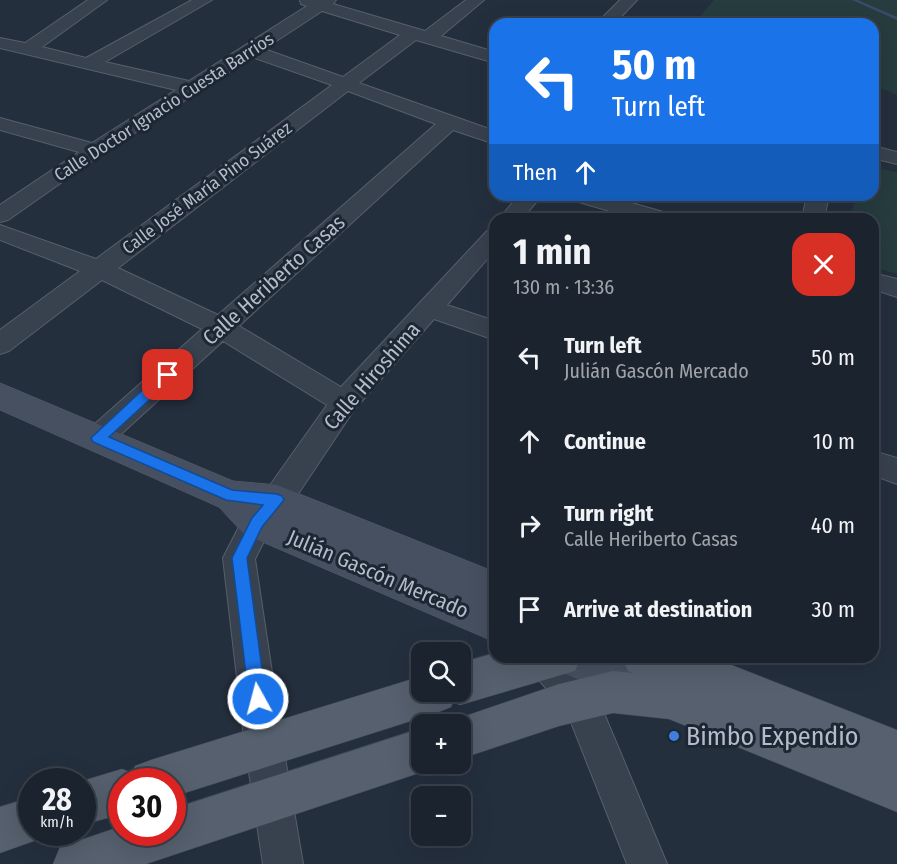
<!DOCTYPE html>
<meta charset="utf-8">
<style>
:root{--surface:#1b232e;--page:#242b36;--text:#f1f3f6;--muted:#a0a4aa;--line:#39404a}
body{margin:0;font-family:"Fira Sans Condensed",sans-serif;background:var(--page);color:var(--text);height:100vh;display:flex;flex-direction:column;font-size:22px;white-space:nowrap}
*{box-sizing:border-box;margin:0}
p{font-size:20px;color:var(--muted)}
.icon{flex:none;width:33px;height:33px;fill:none;stroke:currentColor;stroke-width:2;stroke-linecap:round;stroke-linejoin:round}
.map{position:relative;flex:1;overflow:hidden}
.drawer{position:absolute;left:489px;top:213px;width:390px;height:450px;display:flex;flex-direction:column;background:var(--surface);border-radius:18px;box-shadow:0 6px 24px #0002,0 0 0 2px var(--line)}
.drawer>*{flex:none}
.guide{position:absolute;left:489px;top:18px;width:390px;height:183px;border-radius:18px;box-shadow:0 6px 24px #0002,0 0 0 2px var(--line);background:#1a73e8;color:#fff;overflow:hidden}
.fabs{position:absolute;left:411px;top:642px;display:grid;gap:12px}
.fabs a{display:grid;place-items:center;width:60px;height:60px;border-radius:12px;background:var(--surface);box-shadow:0 6px 24px #0002,0 0 0 2px var(--line);font-size:30px}
.speed{position:absolute;left:18px;top:768px;display:flex;gap:12px;font-size:30px;font-weight:700;text-align:center}
.speed>*{display:grid;place-content:center;width:78px;height:78px;border-radius:50%;background:var(--surface);box-shadow:0 6px 24px #0002,0 0 0 2px var(--line);line-height:1}
.speed small{font-size:15px;font-weight:400}
.speed .limit{border:9px solid #d22;background:#fff;color:#111}
.pin{position:absolute;display:grid;place-items:center;width:51px;height:51px;color:#fff;margin:-26px;border-radius:12px;box-shadow:0 3px 9px #0006}
.me{position:absolute;width:66px;margin:-33px;rotate:353deg;stroke-linejoin:round;filter:drop-shadow(0 0 4px #0008)}
.turn{display:flex;align-items:center;gap:21px;height:126px;padding:0 24px;font-size:27px}
.turn .icon{width:78px;height:78px;stroke-width:2.5}
.turn b{display:block;font-size:42px;line-height:51px}
.then{display:flex;align-items:center;height:57px;padding:0 24px;background:#0003;gap:12px;font-size:22px}
.round{display:grid;place-items:center;flex:none;width:63px;height:63px;border-radius:18px;background:var(--page)}
.summary{display:flex;align-items:center;justify-content:space-between;height:102px;padding:0 24px}
h1{font-size:36px;font-weight:700;line-height:45px}
ul{padding:0;list-style:none}
li{display:flex;align-items:center;gap:18px;height:84px;padding:0 24px}
li div{flex:1}
li b{display:block;font-size:22px}
li em{font-style:normal}
.map>svg:first-child{display:block}
</style>
<div class="map">
<svg width="897" height="864" viewBox="0 0 897 864">
<rect width="100%" height="100%" fill="#242f3e"/>
<g fill="#263c3f">
<path d="M714 0H897V95L873 85V24H694Z"/>
<path d="M873 167 897 172V274L873 267V219H850L856 195H873Z"/>
</g>
<g fill="none" stroke-linecap="round" stroke-linejoin="round">
<path fill="#394c67" fill-rule="evenodd" d="M852 0H858L897 17V20Z"/>
<defs>
<g id="street">
<path d="M88 0H107L42 47 86 58 192 0H212L105 62 189 81 307 6 301 4 300 0H336L333 4 425 31 466 0H484L441 36 495 52V63L416 40 359 83 495 131V144L453 130 239 326 341 387 487 231 495 228V250L447 305 495 321V340L434 319 354 410 288 509 268 533 255 559 283 746 303 864H263L245 746 223 558 246 513 266 491 327 405 223 341 108 446 98 450 88 446 84 438 88 430 202 329 102 280 9 351 0 354V330L80 271 0 240V225L96 259 332 85 252 57 102 154 8 220 0 222V205L79 152 0 130V118L92 143 176 90 0 48V38L25 43ZM322 11 400 35 343 77 264 49ZM348 91 436 124 218 315 118 268Z"/>
<path d="M620 0H637L614 24H596Z"/>
<path d="M873 146 897 152V164L873 158Z"/>
<path d="M519 195H542L522 219H499Z"/>
<path d="M569 195H604L670 214 673 219H637L572 200Z"/>
<path d="M807 195H829L824 219H802Z"/>
<path d="M873 273 897 279V297L873 289Z"/>
<path d="M873 451 897 458V484L873 475Z"/>
<path d="M526 657H565L593 687 667 864H627L567 712 531 671Z"/>
</g>
<g id="secondary">
<path d="M0 383 233 481 277 485 495 572V642L244 534 219 507 0 410Z"/>
<path d="M553 657H622L664 674 670 689 664 704 649 710 559 671Z"/>
</g>
<g id="primary">
<path d="M495 653V657H581L575 671 460 705 453 702 451 707 436 713 172 797V782H122V814L82 825V782H79L122 769 132 773 135 766 151 760 422 676V692H460V663Z"/>
<path d="M622 657H711L897 730V812L669 719 613 713 559 726 460 759V724H444L445 723 559 684 613 671 633 673 628 671Z"/>
<path d="M422 728V764H438L422 772 146 864H53L60 847 122 826V832H172V809Z"/>
<path d="M32 797V832H50L48 836 0 853V807Z"/>
</g>
</defs>
<use href="#street" stroke="#565f6c" stroke-width="2"/>
<use href="#secondary" stroke="#565f6c" stroke-width="1"/>
<use href="#primary" stroke="#414a57" stroke-width="1"/>
<use href="#street" fill="#38414e" fill-rule="evenodd"/>
<use href="#secondary" fill="#465061" fill-rule="evenodd"/>
<use href="#primary" fill="#56606e" fill-rule="evenodd"/>
</g>
<path fill="#1a73e8" stroke="#114b97" stroke-width="1.5" d="M168 370 174 375 173 378 109 437 232 490 277 494 282 496 284 500 262 527 247 558 266 699 264 705 258 707 252 705 249 699 232 558 252 518 263 505 226 500 93 442 91 438 163 371Z"/>
<circle fill="#3f7fe0" stroke="#1d2633" stroke-width="2" cx="674" cy="736" r="6"/>
<g text-anchor="middle" stroke-width="6" stroke-linejoin="round" paint-order="stroke">
<g font-size="18" fill="#b4bcc9" stroke="#1d2633">
<text transform="translate(164 107) rotate(-33)" y="6">Calle Doctor Ignacio Cuesta Barrios</text>
<text transform="translate(207 188) rotate(-37)" y="6">Calle José María Pino Suárez</text>
</g>
<g font-size="21" fill="#b4bcc9" stroke="#1d2633">
<text transform="translate(274 280) rotate(-42)" y="7">Calle Heriberto Casas</text>
<text transform="translate(372 376) rotate(-49)" y="7">Calle Hiroshima</text>
<text transform="translate(378 574) rotate(23)" y="7">Julián Gascón Mercado</text>
</g>
<g font-size="26" fill="#b4bcc9" stroke="#1d2633" text-anchor="start">
<text x="686" y="745">Bimbo Expendio</text>
</g>
</g>
</svg>
<div class="fabs">
<a><svg class="icon" aria-label="search" viewBox="0 0 24 24"><circle cx="10" cy="10" r="6"/><path d="M15 15l6 6"/></svg></a>
<a>+</a>
<a>−</a>
</div>
<div class="speed"><div>28<small>km/h</small></div><div class="limit">30</div></div>
<div class="pin" style="left:168px;top:375px;background:#d93025"><svg class="icon" aria-label="arrive" viewBox="0 0 24 24"><path d="M6 21V4h12l-3 4 3 4H6"/></svg></div>
<svg class="me" style="left:258px;top:699px" viewBox="-20 -20 40 40"><circle r="17" fill="#1a73e8" stroke="#fff" stroke-width="3"/><path d="M0-11L8 9 0 5-8 9z" fill="#fff"/></svg>
<div class="guide">
<div class="turn"><svg class="icon" aria-label="left" viewBox="0 0 24 24"><path d="M17 20v-9H6M10 6l-5 5 5 5"/></svg><div><b>50 m</b>Turn left</div></div>
<div class="then">Then<svg class="icon" aria-label="ahead" viewBox="0 0 24 24"><path d="M12 20V5M6 11l6-6 6 6"/></svg></div>
</div>
<section class="drawer">
<div class="summary"><div><h1>1 min</h1><p>130 m · 13:36</p></div><a class="round" style="background:#d93025;color:#fff"><svg class="icon" aria-label="close" viewBox="0 0 24 24"><path d="M6 6l12 12M18 6L6 18"/></svg></a></div>
<ul>
<li><svg class="icon" aria-label="left" viewBox="0 0 24 24"><path d="M17 20v-9H6M10 6l-5 5 5 5"/></svg><div><b>Turn left</b><p>Julián Gascón Mercado</p></div><em>50 m</em></li>
<li><svg class="icon" aria-label="ahead" viewBox="0 0 24 24"><path d="M12 20V5M6 11l6-6 6 6"/></svg><div><b>Continue</b></div><em>10 m</em></li>
<li><svg class="icon" aria-label="right" viewBox="0 0 24 24"><path d="M7 20v-9h11M14 6l5 5-5 5"/></svg><div><b>Turn right</b><p>Calle Heriberto Casas</p></div><em>40 m</em></li>
<li><svg class="icon" aria-label="arrive" viewBox="0 0 24 24"><path d="M6 21V4h12l-3 4 3 4H6"/></svg><div><b>Arrive at destination</b></div><em>30 m</em></li>
</ul>
</section>
</div>
